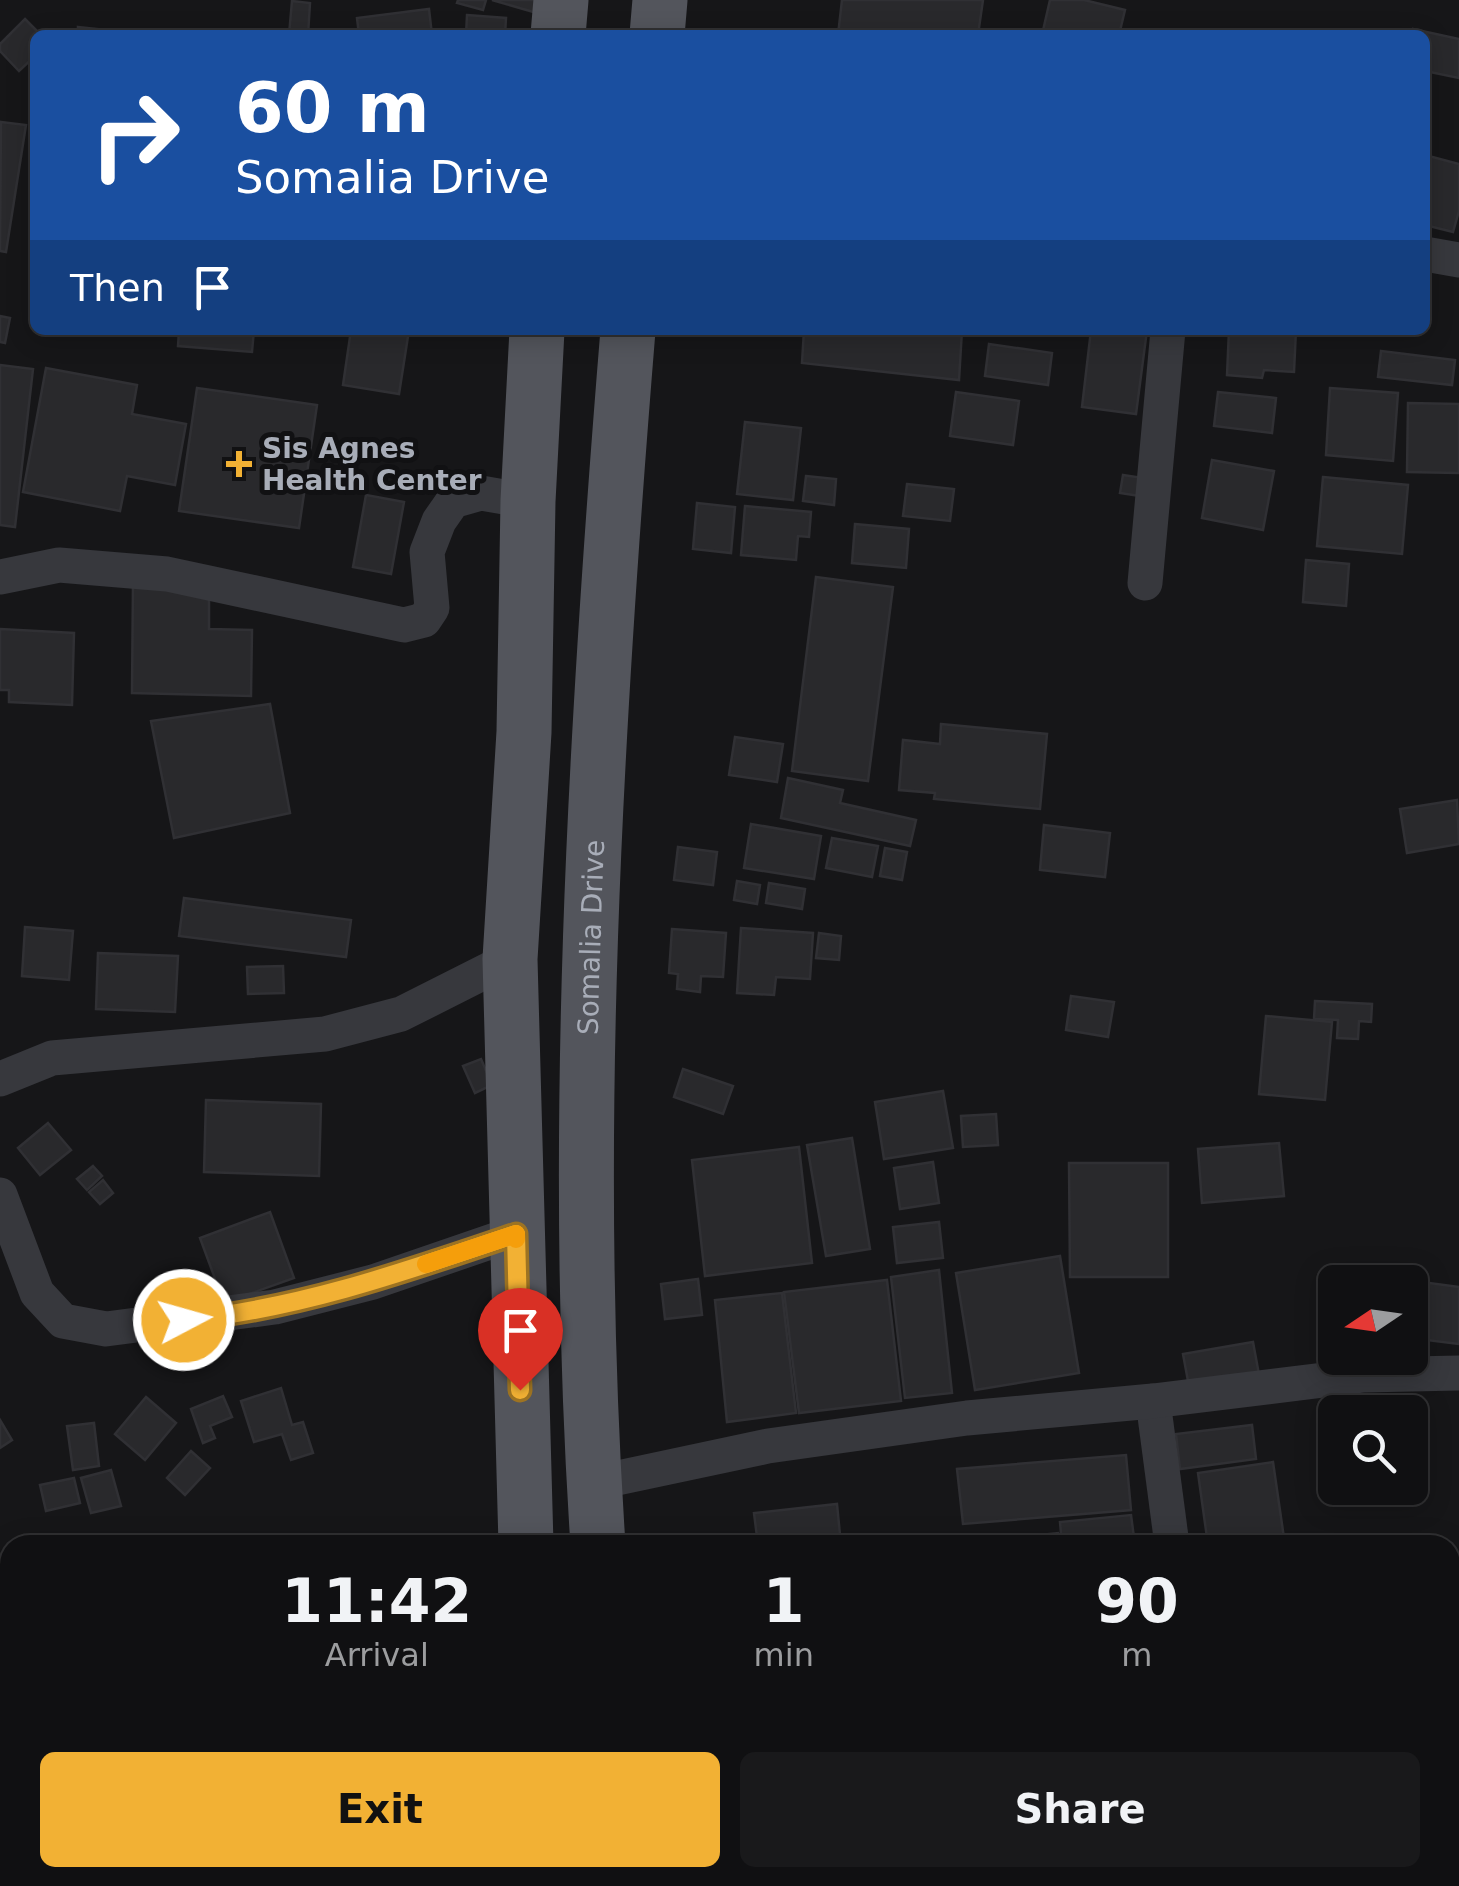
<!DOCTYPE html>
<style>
:root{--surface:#101012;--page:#19191b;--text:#f1f3f6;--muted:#9c9d9f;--line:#303032;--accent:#f2b134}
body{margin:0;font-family:"DejaVu Sans",sans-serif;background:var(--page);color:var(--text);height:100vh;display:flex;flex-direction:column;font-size:38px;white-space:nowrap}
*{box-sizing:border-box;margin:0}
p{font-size:32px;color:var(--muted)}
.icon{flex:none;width:55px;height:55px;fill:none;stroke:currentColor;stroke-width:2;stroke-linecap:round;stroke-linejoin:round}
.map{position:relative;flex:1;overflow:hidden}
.side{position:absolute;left:0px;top:1535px;width:1460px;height:352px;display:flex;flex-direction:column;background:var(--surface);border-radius:30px 30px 0 0;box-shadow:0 5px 25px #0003,0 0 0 2px var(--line)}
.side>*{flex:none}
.top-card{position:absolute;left:30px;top:30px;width:1400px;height:305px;border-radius:15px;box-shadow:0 5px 25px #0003,0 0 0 2px var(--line);background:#1a4fa0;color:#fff;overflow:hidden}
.needle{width:65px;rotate:257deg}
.controls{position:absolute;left:1318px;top:1265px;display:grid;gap:20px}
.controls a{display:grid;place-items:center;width:110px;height:110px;border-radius:15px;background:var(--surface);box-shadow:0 5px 25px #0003,0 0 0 2px var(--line);font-size:50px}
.pin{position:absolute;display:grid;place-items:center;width:85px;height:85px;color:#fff;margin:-102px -42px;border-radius:50% 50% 50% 0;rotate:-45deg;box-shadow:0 0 10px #0007}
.pin .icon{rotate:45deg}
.me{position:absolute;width:110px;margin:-55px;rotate:84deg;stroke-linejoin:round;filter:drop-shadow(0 0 8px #0008)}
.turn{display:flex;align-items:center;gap:35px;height:210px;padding:0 40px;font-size:45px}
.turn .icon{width:130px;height:130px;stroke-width:2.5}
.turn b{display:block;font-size:70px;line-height:85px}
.then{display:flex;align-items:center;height:95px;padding:0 40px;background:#0003;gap:20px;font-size:38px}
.eta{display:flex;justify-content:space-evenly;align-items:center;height:170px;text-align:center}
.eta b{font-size:60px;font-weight:700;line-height:70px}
.button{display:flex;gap:20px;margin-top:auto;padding:20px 40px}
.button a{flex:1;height:115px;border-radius:15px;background:var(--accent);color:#111;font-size:40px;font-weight:700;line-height:115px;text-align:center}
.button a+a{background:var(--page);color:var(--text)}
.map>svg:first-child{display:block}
</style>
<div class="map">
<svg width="1459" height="1886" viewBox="0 0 1459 1886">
<rect width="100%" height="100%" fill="#161618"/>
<g fill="#29292c" stroke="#303034" stroke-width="2.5">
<path d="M458 0H486L483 10 457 3Z"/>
<path d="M492 0H544L540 14Z"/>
<path d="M842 0H983L978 35H838Z"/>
<path d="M1050 0H1084L1125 10 1119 35H1042Z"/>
<path d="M292 1 310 3 308 35H289Z"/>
<path d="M429 9 432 35H359L357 18Z"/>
<path d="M467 15 506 18 505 35H466Z"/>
<path d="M25 19 41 35H35V56L19 71 0 51V44Z"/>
<path d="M78 27 107 30 106 35H78Z"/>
<path d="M1413 29 1459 39V78L1425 71V35H1412Z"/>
<path d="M329 30 353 31 352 35H329Z"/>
<path d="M1 122 26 125 6 252 0 251Z"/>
<path d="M1425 155 1459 164V211L1453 232 1425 225Z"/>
<path d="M0 316 10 318 5 343 0 342Z"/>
<path d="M179 330H254L252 352 178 346Z"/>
<path d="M351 330H409L399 394 343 385Z"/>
<path d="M804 330H962L959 380 802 363Z"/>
<path d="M1091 330H1147L1136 414 1082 407Z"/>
<path d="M1229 330H1296L1294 372 1264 370 1262 378 1227 375Z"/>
<path d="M989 344 1052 353 1048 385 985 376Z"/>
<path d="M1381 351 1455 360 1452 385 1378 377Z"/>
<path d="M0 365 33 369 15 527 0 525Z"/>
<path d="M46 368 137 385 132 414 186 424 175 485 127 476 120 511 23 492Z"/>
<path d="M197 388 317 405 299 528 179 511Z"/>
<path d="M1330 388 1398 393 1393 461 1326 455Z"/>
<path d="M956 392 1019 401 1013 445 950 436Z"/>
<path d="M1218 392 1276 398 1272 433 1214 426Z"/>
<path d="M1408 403 1459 404V473L1407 472Z"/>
<path d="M745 422 801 428 793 500 737 494Z"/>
<path d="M1212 460 1274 471 1263 530 1202 518Z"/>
<path d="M1123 475 1143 478 1140 496 1120 493Z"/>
<path d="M806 476 836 479 834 505 803 501Z"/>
<path d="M1323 477 1408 485 1402 554 1317 546Z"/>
<path d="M907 484 954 489 950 521 903 516Z"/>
<path d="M366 495 404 502 391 574 353 567Z"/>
<path d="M697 503 735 507 731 553 693 549Z"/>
<path d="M745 506 811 512 809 537 798 536 796 560 741 555Z"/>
<path d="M855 524 909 529 906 568 852 563Z"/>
<path d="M1306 560 1349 564 1346 606 1303 602Z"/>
<path d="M816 577 893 587 868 781 792 771Z"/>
<path d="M133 582 209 593V629L252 630 251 696 132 693Z"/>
<path d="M0 629 74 633 72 705 9 702V690H0Z"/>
<path d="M270 704 290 813 174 838 151 721Z"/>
<path d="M941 724 1047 734 1040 809 934 799 935 793 899 790 903 740 940 744Z"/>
<path d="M735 737 783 744 777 782 729 775Z"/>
<path d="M788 778 843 790 840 803 916 820 910 846 781 818Z"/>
<path d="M1457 800 1459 844 1407 853 1400 809Z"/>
<path d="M751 824 821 836 814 879 744 868Z"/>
<path d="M1044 825 1110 833 1105 877 1040 870Z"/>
<path d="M832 838 878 846 872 877 826 868Z"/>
<path d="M678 847 717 852 713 885 674 880Z"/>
<path d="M885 848 907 852 902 880 880 876Z"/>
<path d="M737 881 760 885 757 904 734 900Z"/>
<path d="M769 883 805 889 802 909 766 903Z"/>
<path d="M184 898 351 920 346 957 179 936Z"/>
<path d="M25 927 73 931 69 980 22 976Z"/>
<path d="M741 928 813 933 810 979 776 977 774 995 737 993Z"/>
<path d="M672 929 726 933 723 977 701 976 700 992 677 989 678 974 669 973Z"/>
<path d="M819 933 841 936 839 960 816 958Z"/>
<path d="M98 953 178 956 175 1012 96 1009Z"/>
<path d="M283 966 284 993 248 994 247 967Z"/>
<path d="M1071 996 1114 1002 1108 1037 1066 1030Z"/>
<path d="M1315 1001 1372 1004 1371 1022 1359 1021 1358 1039 1337 1038 1338 1020 1314 1019Z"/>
<path d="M1266 1016 1332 1022 1325 1100 1259 1094Z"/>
<path d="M481 1059 492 1085 475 1093 463 1066Z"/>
<path d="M683 1069 733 1086 723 1114 674 1097Z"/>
<path d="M943 1091 953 1148 884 1159 875 1102Z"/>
<path d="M206 1100 321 1104 319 1176 204 1172Z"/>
<path d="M996 1114 998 1145 963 1147 961 1116Z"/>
<path d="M48 1123 71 1150 40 1175 18 1148Z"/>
<path d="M852 1138 870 1249 826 1256 807 1145Z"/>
<path d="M1279 1143 1284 1196 1202 1203 1198 1149Z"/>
<path d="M799 1147 812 1263 705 1276 692 1160Z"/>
<path d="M933 1162 939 1203 900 1209 894 1168Z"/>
<path d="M1069 1163H1168V1277H1070Z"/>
<path d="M93 1166 102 1176 87 1190 77 1179Z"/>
<path d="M103 1180 113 1193 100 1204 89 1192Z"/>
<path d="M270 1212 294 1278 224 1303 200 1238Z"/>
<path d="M939 1222 943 1258 897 1263 893 1227Z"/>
<path d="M1060 1256 1079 1373 975 1390 956 1273Z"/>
<path d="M939 1270 952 1393 905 1398 891 1277Z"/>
<path d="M698 1279 702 1315 665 1319 661 1284Z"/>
<path d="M887 1280 901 1401 799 1413 784 1292Z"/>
<path d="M1407 1280 1459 1287V1344L1410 1338V1282Z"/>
<path d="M782 1293 796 1413 727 1422 715 1300Z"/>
<path d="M1253 1342 1260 1380 1190 1392 1183 1354Z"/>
<path d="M281 1388 292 1425 303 1422 313 1453 291 1460 282 1434 254 1442 241 1401Z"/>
<path d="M223 1396 232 1417 210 1426 215 1438 203 1443 191 1409Z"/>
<path d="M146 1397 176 1423 145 1460 115 1434Z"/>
<path d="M0 1420 12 1440 0 1448Z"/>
<path d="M94 1423 99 1466 73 1470 67 1426Z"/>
<path d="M1252 1425 1256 1459 1180 1469 1176 1434Z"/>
<path d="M191 1451 210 1468 185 1495 167 1478Z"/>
<path d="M1126 1455 1131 1510 963 1524 957 1469Z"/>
<path d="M1273 1462 1285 1545H1208L1198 1473Z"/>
<path d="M111 1470 121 1506 91 1513 81 1478Z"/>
<path d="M74 1478 80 1503 46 1511 40 1485Z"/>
<path d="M837 1504 841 1545H758L754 1513Z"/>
<path d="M1131 1515 1135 1545H1062L1060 1522Z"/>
<path d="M1058 1533 1060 1545H949Z"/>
<path d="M10 1610V1645L0 1647V1612Z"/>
<path d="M0 1826 6 1827 0 1886Z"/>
<path d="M61 1878H148L149 1886H63Z"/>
<path d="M298 1878H395L396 1886H299Z"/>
<path d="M824 1878H897L898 1883 826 1886Z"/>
<path d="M1123 1878H1168L1169 1881 1125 1886Z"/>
</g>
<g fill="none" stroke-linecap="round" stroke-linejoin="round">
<g stroke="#37383d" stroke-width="35">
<path d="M1425 254 1459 260"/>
<path d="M0 577 59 565 167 574 404 625 424 620 432 608 427 552 439 521 453 501 481 493 528 501"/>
<path d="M1145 583 1168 330"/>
<path d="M0 1079 52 1058 325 1034 401 1014 510 959"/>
<path d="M0 1195 37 1293 63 1321 106 1329 275 1307 373 1282 516 1233"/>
<path d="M1153 1401 1172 1545"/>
<path d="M594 1483 768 1446 967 1418 1153 1401 1364 1375 1459 1373"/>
<path d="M1215 1878 1216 1886"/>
</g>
<g stroke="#53555c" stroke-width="55">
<path d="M558 35 561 0"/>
<path d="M657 35 660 0"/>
<path d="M526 1545 510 959 524 732 528 501 537 330"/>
<path id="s1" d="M598 1545C571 1141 595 733 628 330"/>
<path d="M544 1878V1886"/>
<path d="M624 1878 625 1886"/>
</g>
</g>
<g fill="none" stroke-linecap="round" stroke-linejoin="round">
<defs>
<path id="route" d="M184 1320C299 1309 407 1271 516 1234L520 1390"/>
</defs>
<use href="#route" stroke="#9d7322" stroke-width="25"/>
<use href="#route" stroke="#f2b134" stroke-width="18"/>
<path stroke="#f59e0b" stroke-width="18" d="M426 1264 516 1234V1239"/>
</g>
<path fill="#f2b134" stroke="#111113" stroke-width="4" d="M234 449h10v10h10v10h-10v10h-10v-10h-10v-10h10z"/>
<g text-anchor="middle" stroke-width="10" stroke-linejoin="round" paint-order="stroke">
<g font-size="28" font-weight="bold" fill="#a8adb8" stroke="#111113" text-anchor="start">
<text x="262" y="458">Sis Agnes<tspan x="262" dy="32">Health Center</tspan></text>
</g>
<g font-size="28" fill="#a8adb8" stroke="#111113">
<text dy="10" stroke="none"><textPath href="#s1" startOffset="608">Somalia Drive</textPath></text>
</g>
</g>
</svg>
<div class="controls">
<a><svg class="needle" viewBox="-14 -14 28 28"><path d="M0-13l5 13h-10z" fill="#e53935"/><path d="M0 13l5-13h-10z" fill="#9c9d9f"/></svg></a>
<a><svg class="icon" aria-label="search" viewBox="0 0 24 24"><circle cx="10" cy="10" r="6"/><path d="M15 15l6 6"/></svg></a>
</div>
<div class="pin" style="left:520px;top:1390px;background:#d93025"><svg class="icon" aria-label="arrive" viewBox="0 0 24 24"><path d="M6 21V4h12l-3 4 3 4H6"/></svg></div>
<svg class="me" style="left:184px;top:1320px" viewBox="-20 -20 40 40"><circle r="17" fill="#f2b134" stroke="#fff" stroke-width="3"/><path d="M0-11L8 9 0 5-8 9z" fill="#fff"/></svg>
<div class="top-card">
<div class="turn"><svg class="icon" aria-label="right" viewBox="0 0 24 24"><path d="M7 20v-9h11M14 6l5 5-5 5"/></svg><div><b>60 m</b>Somalia Drive</div></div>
<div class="then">Then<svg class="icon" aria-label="arrive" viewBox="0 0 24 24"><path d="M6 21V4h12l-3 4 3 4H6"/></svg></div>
</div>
<section class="side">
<div class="eta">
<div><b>11:42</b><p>Arrival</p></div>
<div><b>1</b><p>min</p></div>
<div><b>90</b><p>m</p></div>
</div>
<div class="button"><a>Exit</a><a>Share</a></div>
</section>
</div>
